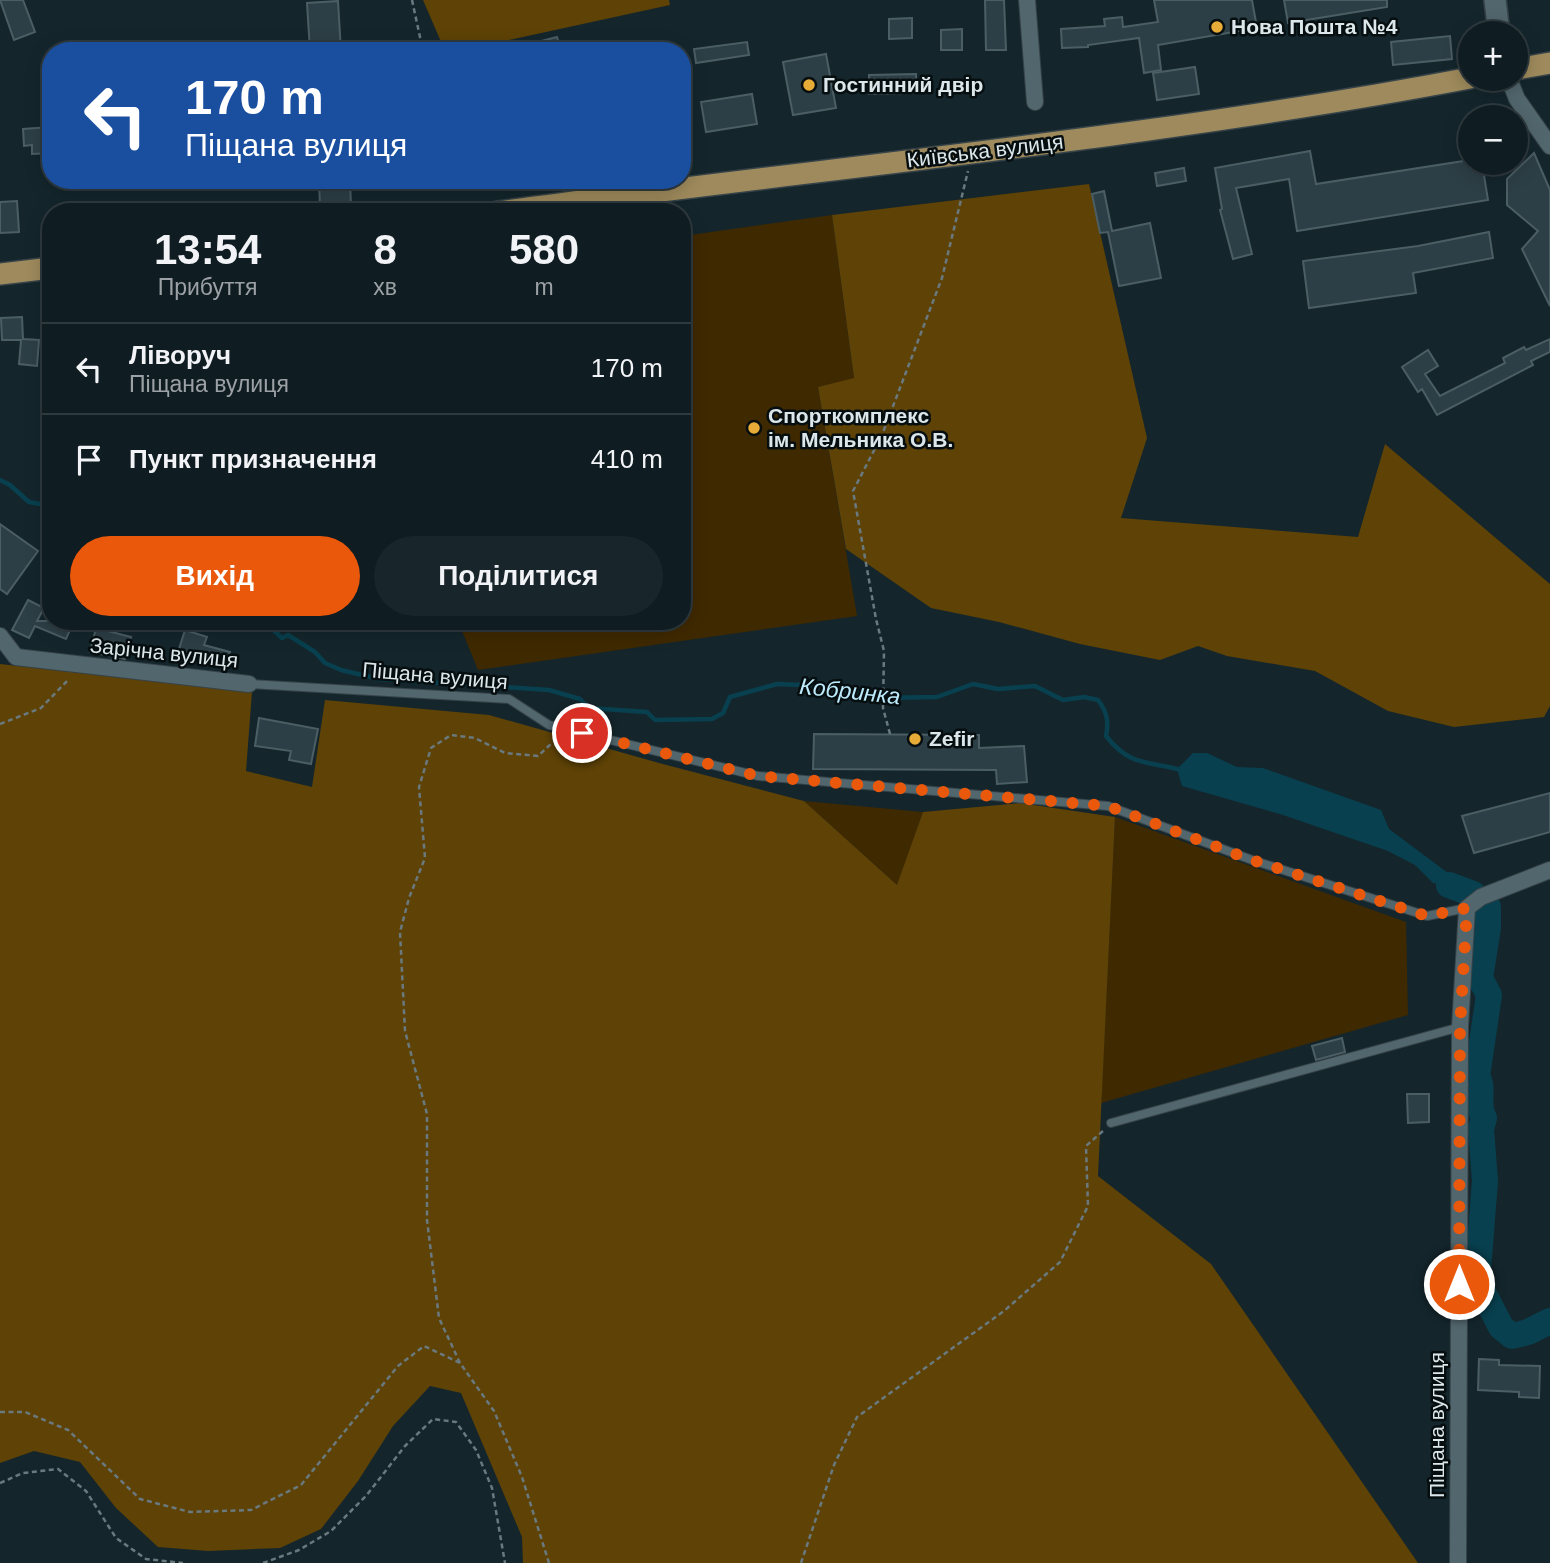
<!DOCTYPE html>
<html lang="uk">
<meta charset="utf-8">
<style>
:root{--surface:#0f1c21;--page:#18252a;--text:#f1f3f6;--muted:#9ba1a5;--line:#2f3a3f;--accent:#ea580c}
body{margin:0;font-family:Arial,sans-serif;background:var(--page);color:var(--text);height:100vh;display:flex;flex-direction:column;font-size:26px;white-space:nowrap}
*{box-sizing:border-box;margin:0}
p{font-size:23px;color:var(--muted)}
.icon{flex:none;width:38px;height:38px;fill:none;stroke:currentColor;stroke-width:2;stroke-linecap:round;stroke-linejoin:round}
.map{position:relative;flex:1;overflow:hidden}
.panel{position:absolute;left:42px;top:203px;width:649px;height:427px;display:flex;flex-direction:column;background:var(--surface);border-radius:28px;box-shadow:0 4px 18px #0003,0 0 0 2px var(--line)}
.panel>*{flex:none}
.guide{position:absolute;left:42px;top:42px;width:649px;height:147px;border-radius:28px;box-shadow:0 4px 18px #0003,0 0 0 2px var(--line);background:#1a4fa0;color:#fff;overflow:hidden}
.buttons{position:absolute;left:1458px;top:21px;display:grid;gap:14px}
.buttons a{display:grid;place-items:center;width:70px;height:70px;border-radius:50%;background:var(--surface);box-shadow:0 4px 18px #0003,0 0 0 2px var(--line);font-size:35px}
.pin{position:absolute;display:grid;place-items:center;width:60px;height:60px;color:#fff;margin:-30px;border:4px solid #fff;border-radius:50%;box-shadow:0 2px 7px #0007}
.me{position:absolute;width:77px;margin:-38px;rotate:0deg;stroke-linejoin:round;filter:drop-shadow(0 0 5px #0008)}
.turn{display:flex;align-items:center;gap:24px;height:147px;padding:0 28px;font-size:32px}
.turn .icon{width:91px;height:91px;stroke-width:2.5}
.turn b{display:block;font-size:49px;line-height:60px}
.eta{display:flex;justify-content:space-evenly;align-items:center;height:119px;text-align:center}
.eta b{font-size:42px;font-weight:700;line-height:49px}
.action{display:flex;gap:14px;margin-top:auto;padding:14px 28px}
.action a{flex:1;height:80px;border-radius:42px;background:var(--accent);color:#fff;font-size:28px;font-weight:700;line-height:80px;text-align:center}
.action a+a{background:var(--page);color:var(--text)}
ul{padding:0;list-style:none}
li{display:flex;align-items:center;gap:21px;height:91px;padding:0 28px;border-top:2px solid var(--line)}
li div{flex:1}
li b{display:block;font-size:26px}
li em{font-style:normal}
.map>svg:first-child{display:block}
</style>
<div class="map">
<svg width="1550" height="1563" viewBox="0 0 1550 1563">
<rect width="100%" height="100%" fill="#14262c"/>
<g fill="#3f2900">
<path d="M832 215 854 379 818 387 857 616 478 670 458 621H682L683 236Z"/>
<path d="M804 801 923 812 898 886Z"/>
<path d="M1115 817 1406 922 1408 1015 1101 1103Z"/>
</g>
<g fill="#5e4206">
<path d="M423 0H669L670 5 458 51H445Z"/>
<path d="M1089 184 1147 438 1121 518 1358 537 1385 444 1550 584V706L1544 717 1454 727 1388 711 1315 671 1227 656 1198 646 1160 660 1080 644 999 622 931 608 846 549 818 387 854 378 832 215Z"/>
<path d="M0 664 252 692 246 771 312 787 325 700 489 715 659 763 804 801 897 885 923 812 1020 803 1115 817 1098 1176 1211 1264 1418 1563H523L522 1537 461 1393 430 1386 393 1426 358 1481 321 1529 280 1548 208 1551 158 1547 116 1508 80 1462 34 1451 0 1463Z"/>
</g>
<path fill="#08404f" d="M1193 753H1207L1237 767 1263 768 1381 810 1389 829 1448 873 1449 885 1433 883 1415 865 1388 851 1283 815 1182 786 1177 769Z"/>
<g fill="none" stroke-linecap="round" stroke-linejoin="round">
<g stroke="#08404f" stroke-width="4.5">
<path d="M0 480 10 485 29 502 51 506"/>
<path d="M264 621 282 638 288 635 315 652 325 663 341 670 379 679 549 690 580 699 589 708 647 712 655 720 712 719 723 713 730 697 777 684 830 686 879 698 937 697 973 684 998 689 1035 686 1063 700 1084 697 1098 700C1107 712 1109 721 1106 736 1129 765 1144 761 1177 769"/>
</g>
<g stroke="#08404f" stroke-width="26">
<path d="M1449 885 1473 894"/>
<path d="M1488 907V928L1480 978 1489 995 1477 1076C1485 1089 1476 1105 1484 1118L1481 1129 1485 1181 1478 1270 1483 1292 1501 1327 1512 1336 1528 1332 1550 1321"/>
</g>
</g>
<g fill="#2d3f46" stroke="#4b5e64" stroke-width="2">
<path d="M0 0H23L35 32 14 40Z"/>
<path d="M985 0H1004L1006 50H986Z"/>
<path d="M1154 0H1252L1257 28 1158 45 1161 70 1144 73 1139 38 1088 45V47L1062 48 1061 29 1105 26 1104 19 1122 17 1123 27 1158 22Z"/>
<path d="M1284 0H1387V7L1288 23Z"/>
<path d="M338 1 341 51H310L307 3Z"/>
<path d="M912 18V38L889 39V19Z"/>
<path d="M962 29V50H941V30Z"/>
<path d="M1450 36 1452 59 1393 65 1391 42Z"/>
<path d="M557 37 561 51H519L518 47Z"/>
<path d="M747 42 749 55 696 63 694 49Z"/>
<path d="M826 54 836 108 793 115 783 62Z"/>
<path d="M1195 67 1199 94 1157 100 1153 73Z"/>
<path d="M916 74V93L869 94V75Z"/>
<path d="M752 94 757 124 706 132 701 102Z"/>
<path d="M50 127 51 153 32 154V145L24 146 23 129Z"/>
<path d="M1310 151 1316 184 1470 160V163H1482L1488 200 1297 231 1289 179 1236 188 1252 254 1233 259 1220 210 1222 209 1215 168Z"/>
<path d="M1534 153 1550 190V306L1522 249 1538 231 1507 205V179Z"/>
<path d="M1184 168 1186 181 1157 186 1155 173Z"/>
<path d="M319 180H350L351 206 320 208Z"/>
<path d="M1104 191 1112 231 1150 223 1161 278 1119 286 1108 232 1100 233 1092 194Z"/>
<path d="M17 201 19 232 0 233V202Z"/>
<path d="M1489 232 1493 258 1413 273 1416 293 1309 308 1303 261 1418 246Z"/>
<path d="M22 317 23 339 39 340 37 366 19 364 21 340H2L1 318Z"/>
<path d="M1550 339V352L1531 361 1533 365 1437 415 1422 389 1418 392 1402 367 1428 350 1438 366 1425 374 1440 396 1505 363 1503 358 1524 347 1526 350Z"/>
<path d="M0 524 38 551 7 594 0 589Z"/>
<path d="M28 600 44 608 37 621H74L66 639 35 626 29 638 12 630Z"/>
<path d="M96 628 131 637 125 659 90 652Z"/>
<path d="M185 630 207 637 204 645 230 652 226 665 178 652Z"/>
<path d="M259 718 318 729 311 764 289 760 291 751 255 746Z"/>
<path d="M814 734 979 735V748L1024 746 1027 782 997 784 996 770 813 769Z"/>
<path d="M1550 793V832L1474 853 1462 816Z"/>
<path d="M1342 1038 1345 1052 1316 1060 1312 1046Z"/>
<path d="M1407 1094H1429V1122L1408 1123Z"/>
<path d="M1479 1359 1499 1360V1365L1540 1366 1539 1398 1519 1397V1392L1478 1390Z"/>
</g>
<g fill="none" stroke-linecap="round" stroke-linejoin="round">
<defs>
<g id="lane">
<path d="M576 180 582 200"/>
<path d="M249 684 509 699 549 725 758 776 1108 806 1252 860 1427 916 1467 908"/>
<path d="M1111 1123 1460 1027"/>
</g>
<g id="street">
<path d="M1027 0 1035 102"/>
<path d="M1509 79 1517 99 1550 146"/>
<path d="M0 636 16 657 249 684"/>
<path d="M1458 1563 1460 1027 1467 908 1481 897 1550 870"/>
</g>
<path id="secondary" d="M1495 0 1499 33"/>
<g id="primary">
<path d="M1516 69 1550 63"/>
<path d="M498 212C822 168 1149 139 1470 78"/>
<path d="M0 274 51 268"/>
</g>
</defs>
<use href="#lane" stroke="#364348" stroke-width="10"/>
<use href="#street" stroke="#364348" stroke-width="18"/>
<use href="#secondary" stroke="#364348" stroke-width="24"/>
<use href="#primary" stroke="#364348" stroke-width="24"/>
<g stroke="#6a797e" stroke-width="2.5" stroke-dasharray="5 3.5" stroke-linecap="butt">
<path d="M412 0 423 51"/>
<path d="M0 724 41 708 69 679"/>
<path d="M890 734 883 708 884 651 876 619 853 491 882 435 942 278 968 171"/>
<path d="M460 1363 439 1318 427 1220V1114L405 1031 400 932 409 898 425 858 419 787 431 748 451 735 475 738 505 753 538 756 554 741 555 737"/>
<path d="M0 1412H25L68 1430 140 1499 190 1512 251 1510 301 1485 398 1366 424 1346 460 1363 494 1411 522 1477 549 1563"/>
<path d="M0 1483 23 1473 58 1469 86 1491 116 1538 146 1559 183 1563"/>
<path d="M263 1563 299 1550 331 1531 366 1496 405 1446 433 1419 456 1422 476 1450 492 1488 505 1563"/>
<path d="M801 1563 834 1465 857 1417 1004 1311 1060 1262 1088 1206 1086 1146 1104 1130"/>
</g>
<use href="#lane" stroke="#52666d" stroke-width="8"/>
<use href="#street" stroke="#52666d" stroke-width="16"/>
<use href="#secondary" stroke="#52666d" stroke-width="21"/>
<use href="#primary" stroke="#9e8a5c" stroke-width="21"/>
</g>
<g fill="none" stroke-linecap="round" stroke-linejoin="round">
<path stroke="#ea580c" stroke-width="12" stroke-dasharray="0 21.6" d="M582 733 758 776 1108 806 1252 860 1427 916 1467 908 1460 1027 1459 1284"/>
</g>
<g fill="#e7ac37" stroke="#060e10" stroke-width="2.5">
<circle cx="1217" cy="27" r="7"/>
<circle cx="809" cy="85" r="7"/>
<circle cx="754" cy="428" r="7"/>
<circle cx="915" cy="739" r="7"/>
</g>
<g text-anchor="middle" stroke-width="5" stroke-linejoin="round" paint-order="stroke">
<g font-size="21" font-weight="bold" fill="#dce7eb" stroke="#060e10" text-anchor="start">
<text x="1231" y="34">Нова Пошта №4</text>
<text x="823" y="92">Гостинний двір</text>
<text x="768" y="423">Спорткомплекс<tspan x="768" dy="24">ім. Мельника О.В.</tspan></text>
<text x="929" y="746">Zefir</text>
</g>
<g font-size="21" fill="#dce7eb" stroke="#060e10">
<text transform="translate(985 151) rotate(-7)" y="7">Київська вулиця</text>
<text transform="translate(164 653) rotate(6)" y="7">Зарічна вулиця</text>
<text transform="translate(435 676) rotate(5)" y="7">Піщана вулиця</text>
<text transform="translate(1437 1425) rotate(-90)" y="7">Піщана вулиця</text>
</g>
<g font-size="23" font-style="italic" fill="#bdebfb" stroke="#060e10">
<text transform="translate(850 691) rotate(6)" y="8">Кобринка</text>
</g>
</g>
</svg>
<div class="buttons">
<a>+</a>
<a>−</a>
</div>
<div class="pin" style="left:582px;top:733px;background:#d93025"><svg class="icon" aria-label="arrive" viewBox="0 0 24 24"><path d="M6 21V4h12l-3 4 3 4H6"/></svg></div>
<svg class="me" style="left:1459px;top:1284px" viewBox="-20 -20 40 40"><circle r="17" fill="#ea580c" stroke="#fff" stroke-width="3"/><path d="M0-11L8 9 0 5-8 9z" fill="#fff"/></svg>
<div class="guide">
<div class="turn"><svg class="icon" aria-label="left" viewBox="0 0 24 24"><path d="M17 20v-9H6M10 6l-5 5 5 5"/></svg><div><b>170 m</b>Піщана вулиця</div></div>
</div>
<section class="panel">
<div class="eta">
<div><b>13:54</b><p>Прибуття</p></div>
<div><b>8</b><p>хв</p></div>
<div><b>580</b><p>m</p></div>
</div>
<ul>
<li><svg class="icon" aria-label="left" viewBox="0 0 24 24"><path d="M17 20v-9H6M10 6l-5 5 5 5"/></svg><div><b>Ліворуч</b><p>Піщана вулиця</p></div><em>170 m</em></li>
<li><svg class="icon" aria-label="arrive" viewBox="0 0 24 24"><path d="M6 21V4h12l-3 4 3 4H6"/></svg><div><b>Пункт призначення</b></div><em>410 m</em></li>
</ul>
<div class="action"><a>Вихід</a><a>Поділитися</a></div>
</section>
</div>
